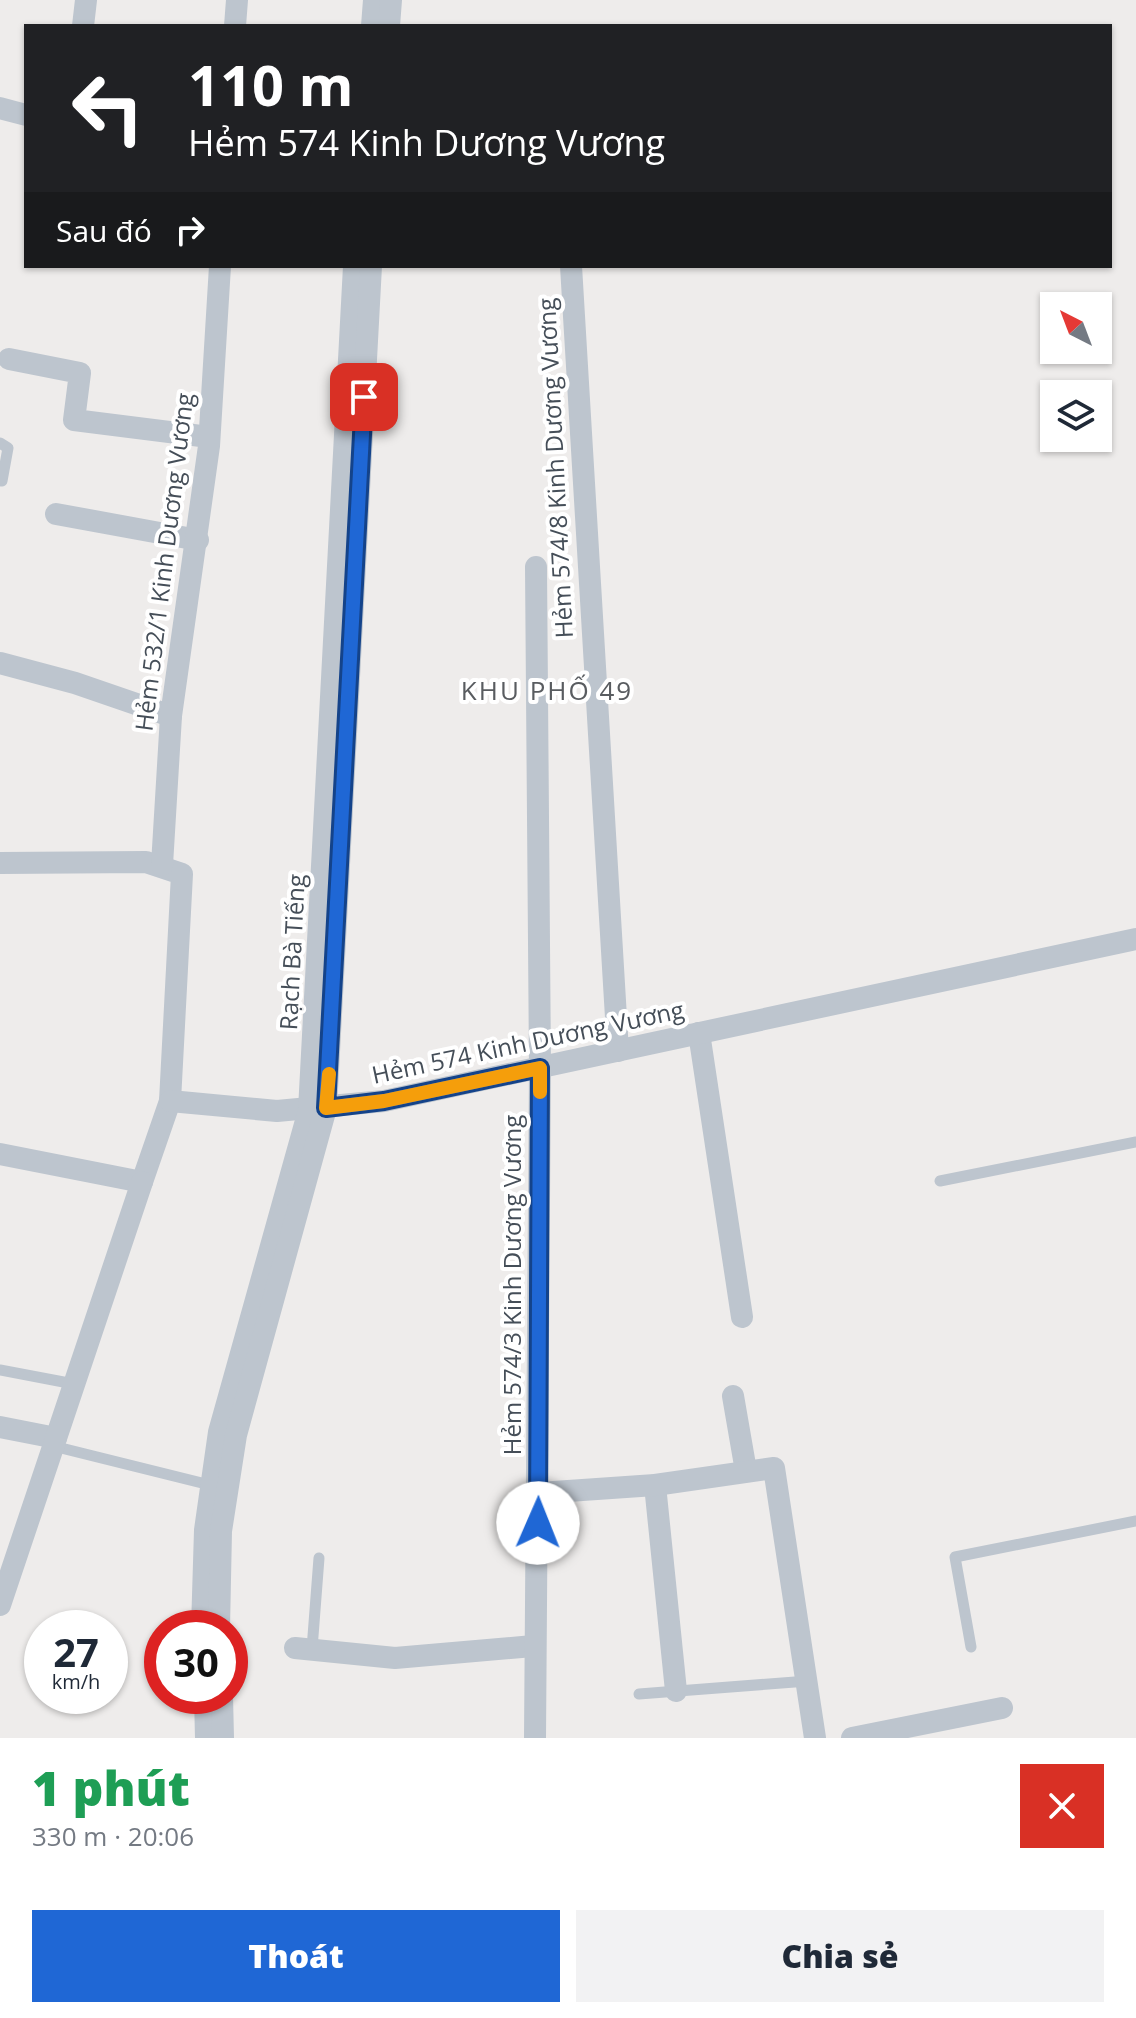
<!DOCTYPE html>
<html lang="vi">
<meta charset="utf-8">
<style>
:root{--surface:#fff;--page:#f2f2f3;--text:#1f2937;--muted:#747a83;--accent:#1f67d5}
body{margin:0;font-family:"Open Sans",sans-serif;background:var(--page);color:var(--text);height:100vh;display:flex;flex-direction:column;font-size:30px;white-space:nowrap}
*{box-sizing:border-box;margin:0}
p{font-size:26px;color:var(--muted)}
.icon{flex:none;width:44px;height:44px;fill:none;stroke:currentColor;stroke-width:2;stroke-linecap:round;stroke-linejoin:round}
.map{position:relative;height:1738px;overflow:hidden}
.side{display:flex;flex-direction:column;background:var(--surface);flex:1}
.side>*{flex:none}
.top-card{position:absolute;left:24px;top:24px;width:1088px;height:244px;border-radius:0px;box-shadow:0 2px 6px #0004;background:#202124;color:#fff;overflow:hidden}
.needle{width:52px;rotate:318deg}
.controls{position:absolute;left:1040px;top:292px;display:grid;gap:16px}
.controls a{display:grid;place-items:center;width:72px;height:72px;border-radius:0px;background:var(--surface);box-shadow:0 2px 6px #0004;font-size:40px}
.speed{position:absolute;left:24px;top:1610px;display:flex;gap:16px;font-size:40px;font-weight:700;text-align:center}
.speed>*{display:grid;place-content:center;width:104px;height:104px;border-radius:50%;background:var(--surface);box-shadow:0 2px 6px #0004;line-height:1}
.speed small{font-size:20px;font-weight:400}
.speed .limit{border:12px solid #d22;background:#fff;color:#111}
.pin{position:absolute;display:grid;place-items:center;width:68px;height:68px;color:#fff;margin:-34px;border-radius:16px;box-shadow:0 4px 12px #0006}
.me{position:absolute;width:88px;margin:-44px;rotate:1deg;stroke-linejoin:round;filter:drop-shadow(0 0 6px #0008)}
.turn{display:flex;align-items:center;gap:28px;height:168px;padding:0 32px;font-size:36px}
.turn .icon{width:104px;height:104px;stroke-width:2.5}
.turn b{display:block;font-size:56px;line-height:68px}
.then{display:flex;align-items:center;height:76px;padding:0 32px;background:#0003;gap:16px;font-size:30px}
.round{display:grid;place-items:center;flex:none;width:84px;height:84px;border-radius:0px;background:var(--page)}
.summary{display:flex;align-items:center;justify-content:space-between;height:136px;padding:0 32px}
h1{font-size:48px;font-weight:800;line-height:60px;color:#1e9e55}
.primary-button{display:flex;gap:16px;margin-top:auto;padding:16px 32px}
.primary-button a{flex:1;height:92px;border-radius:0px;background:var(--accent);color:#fff;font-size:32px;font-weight:800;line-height:92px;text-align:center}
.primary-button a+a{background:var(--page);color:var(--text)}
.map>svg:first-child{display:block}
</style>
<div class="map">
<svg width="1136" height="1738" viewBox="0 0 1136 1738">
<rect width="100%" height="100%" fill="#eeeceb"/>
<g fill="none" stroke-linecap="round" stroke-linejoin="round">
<g stroke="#bdc5ce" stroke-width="11">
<path d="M0 443 8 448 2 481"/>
<path d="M940 1181 1136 1142"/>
<path d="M0 1370 74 1384"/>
<path d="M53 1446 210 1485"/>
<path d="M971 1647 955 1557 1136 1521"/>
<path d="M312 1649 319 1558"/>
<path d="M639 1694 808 1681"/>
</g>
<g stroke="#bdc5ce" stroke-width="22">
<path d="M83 26 86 0"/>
<path d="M235 26 237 0"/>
<path d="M372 26 374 0"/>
<path d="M389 26 391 0"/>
<path d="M0 108 26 115"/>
<path d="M571 266 618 1051"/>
<path d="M9 359 80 373 74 420 209 437"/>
<path d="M56 514 198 540"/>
<path d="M0 663 75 683 171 716"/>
<path d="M0 863 146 862 182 874 170 1101 142 1182 0 1154"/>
<path d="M162 865 171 716 209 446 220 266"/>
<path d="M699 1033 742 1317"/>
<path d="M170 1101 277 1111 384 1101 1136 939"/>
<path d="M733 1396 746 1471"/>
<path d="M0 1427 56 1438"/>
<path d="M655 1485 676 1691"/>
<path d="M539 1493 655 1485 774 1468 815 1738"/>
<path d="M0 1605 142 1182"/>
<path d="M202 1628 205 1530 219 1432 309 1110 354 266"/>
<path d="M219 1628 221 1531 236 1435 326 1108 371 266"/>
<path d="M295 1648 395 1658 533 1646"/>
<path d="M205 1696 206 1738"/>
<path d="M222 1696 223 1738"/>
<path d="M535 1738 540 1068 536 567"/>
<path d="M852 1738 1002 1708"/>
</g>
</g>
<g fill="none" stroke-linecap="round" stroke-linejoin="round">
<defs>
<path id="route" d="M364 397 326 1108 384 1101 540 1068 538 1523"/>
</defs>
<use href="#route" stroke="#14438a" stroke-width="20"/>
<use href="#route" stroke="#1f67d5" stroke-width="14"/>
<path stroke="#f59e0b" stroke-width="14" d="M329 1074 326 1108 384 1101 540 1068V1092"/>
</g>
<g text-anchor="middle" stroke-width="8" stroke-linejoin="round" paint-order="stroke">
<g font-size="24" fill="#454e58" stroke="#fff">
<text transform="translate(556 468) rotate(-93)" y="8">Hẻm 574/8 Kinh Dương Vương</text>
<text transform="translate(165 562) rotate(-83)" y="8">Hẻm 532/1 Kinh Dương Vương</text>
<text transform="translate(293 952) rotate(-87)" y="8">Rạch Bà Tiếng</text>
<text transform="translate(528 1043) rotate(-12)" y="8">Hẻm 574 Kinh Dương Vương</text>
<text transform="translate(513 1285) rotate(-90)" y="8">Hẻm 574/3 Kinh Dương Vương</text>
</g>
<g font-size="26" letter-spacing="2" fill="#595c60" stroke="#fff">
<text x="547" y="700">KHU PHỐ 49</text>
</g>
</g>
</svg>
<div class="controls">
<a><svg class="needle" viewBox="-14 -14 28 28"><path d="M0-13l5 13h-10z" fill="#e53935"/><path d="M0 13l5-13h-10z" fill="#747a83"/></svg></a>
<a><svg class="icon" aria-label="layers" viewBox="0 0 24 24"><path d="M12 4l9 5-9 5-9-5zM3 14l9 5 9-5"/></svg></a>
</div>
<div class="speed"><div>27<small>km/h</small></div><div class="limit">30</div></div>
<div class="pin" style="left:364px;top:397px;background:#d93025"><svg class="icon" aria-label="arrive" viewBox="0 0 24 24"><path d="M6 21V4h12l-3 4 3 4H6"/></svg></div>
<svg class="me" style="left:538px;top:1523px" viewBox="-20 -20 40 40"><circle r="19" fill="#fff"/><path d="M0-13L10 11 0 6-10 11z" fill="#1f67d5"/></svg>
<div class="top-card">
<div class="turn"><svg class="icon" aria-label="left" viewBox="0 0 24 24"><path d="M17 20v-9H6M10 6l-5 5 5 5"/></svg><div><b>110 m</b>Hẻm 574 Kinh Dương Vương</div></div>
<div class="then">Sau đó<svg class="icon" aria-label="right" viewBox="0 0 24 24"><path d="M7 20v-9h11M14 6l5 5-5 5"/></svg></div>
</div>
</div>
<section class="side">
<div class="summary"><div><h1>1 phút</h1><p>330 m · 20:06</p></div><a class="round" style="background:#d93025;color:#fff"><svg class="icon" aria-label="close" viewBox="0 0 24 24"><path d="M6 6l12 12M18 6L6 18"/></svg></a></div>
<div class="primary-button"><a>Thoát</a><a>Chia sẻ</a></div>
</section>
